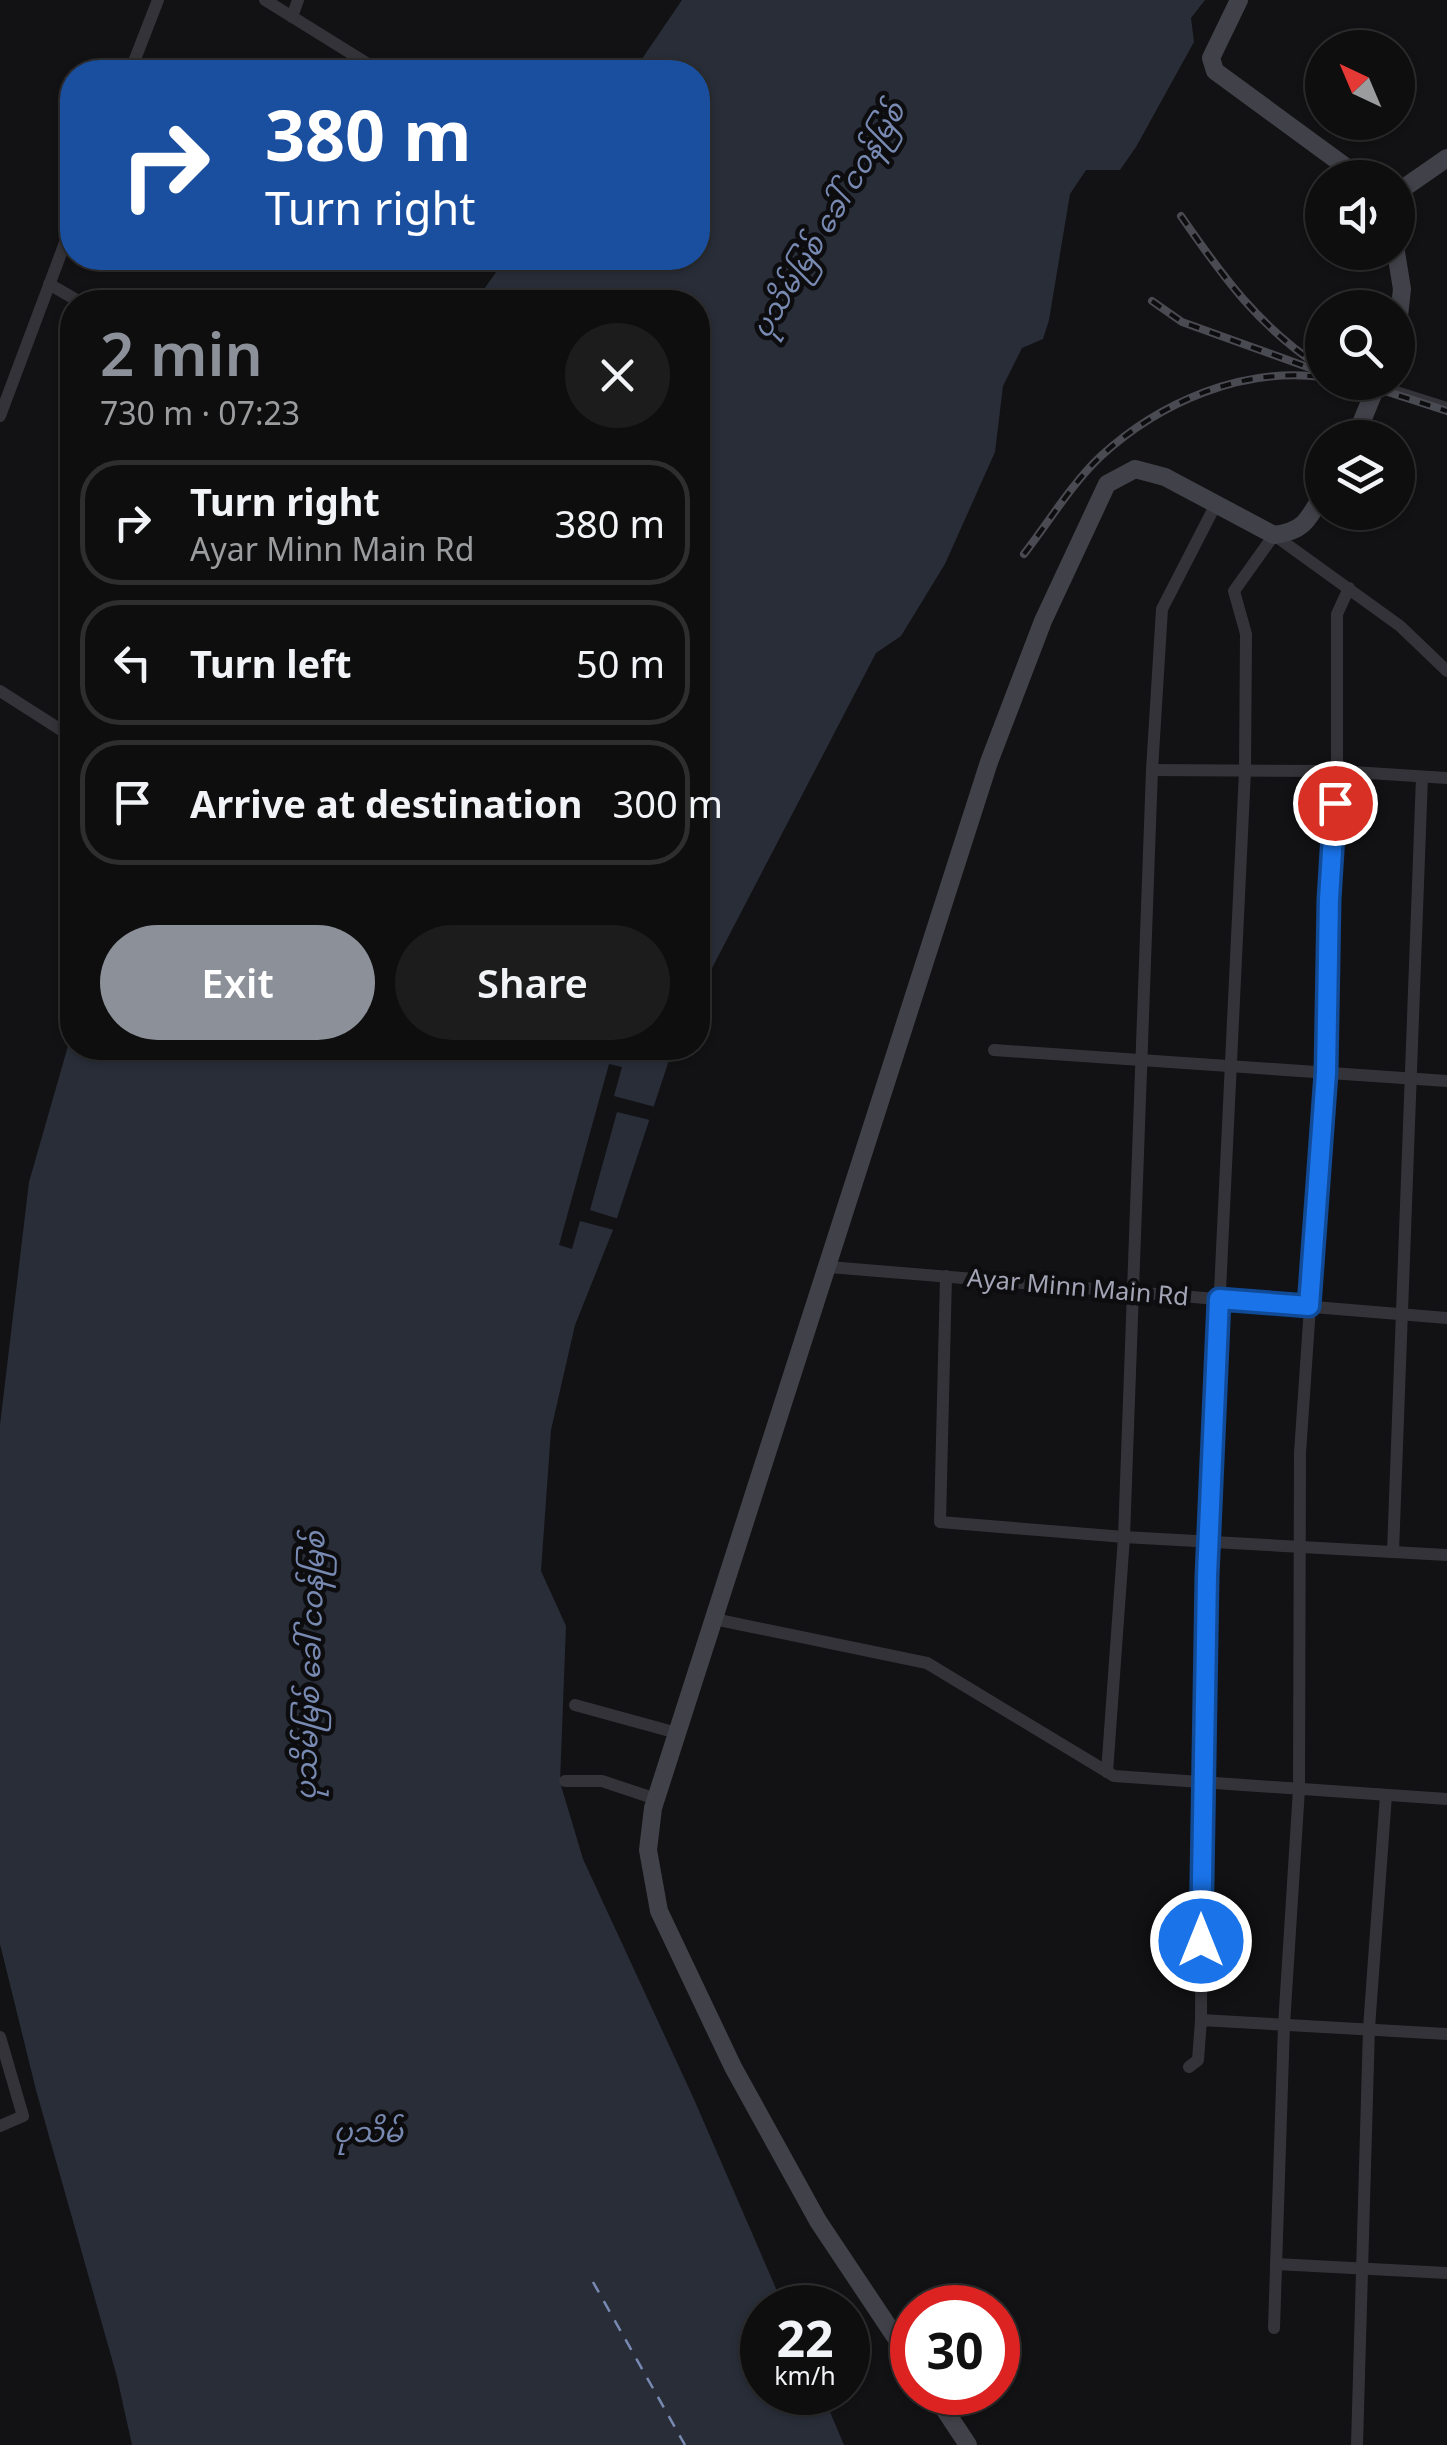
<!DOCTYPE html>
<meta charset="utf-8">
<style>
:root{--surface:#0e0e0f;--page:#1c1c1d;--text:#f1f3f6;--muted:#9b9c9e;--line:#2e2e2f;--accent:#8c9099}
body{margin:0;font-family:"Noto Sans","Noto Sans Myanmar",sans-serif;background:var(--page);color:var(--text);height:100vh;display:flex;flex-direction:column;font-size:38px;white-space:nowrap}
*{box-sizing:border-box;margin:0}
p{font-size:32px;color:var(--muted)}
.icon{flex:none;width:55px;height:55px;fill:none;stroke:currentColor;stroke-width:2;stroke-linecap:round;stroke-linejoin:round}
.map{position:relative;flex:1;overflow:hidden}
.panel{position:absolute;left:60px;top:290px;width:650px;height:770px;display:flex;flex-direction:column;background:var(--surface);border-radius:40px;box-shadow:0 2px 8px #0004,0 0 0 2px var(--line)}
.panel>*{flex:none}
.banner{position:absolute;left:60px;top:60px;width:650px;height:210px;border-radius:40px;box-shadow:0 2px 8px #0004,0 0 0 2px var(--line);background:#1a4fa0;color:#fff;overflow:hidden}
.needle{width:65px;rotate:316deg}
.buttons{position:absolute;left:1305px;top:30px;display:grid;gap:20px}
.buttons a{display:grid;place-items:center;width:110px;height:110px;border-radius:50%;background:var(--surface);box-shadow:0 2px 8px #0004,0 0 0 2px var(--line);font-size:50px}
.speed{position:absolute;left:740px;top:2285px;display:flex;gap:20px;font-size:50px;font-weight:700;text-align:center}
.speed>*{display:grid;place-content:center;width:130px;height:130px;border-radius:50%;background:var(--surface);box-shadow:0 2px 8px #0004,0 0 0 2px var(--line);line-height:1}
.speed small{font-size:25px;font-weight:400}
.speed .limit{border:15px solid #d22;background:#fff;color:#111}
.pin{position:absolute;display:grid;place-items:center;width:85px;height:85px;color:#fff;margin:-42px;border:5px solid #fff;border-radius:50%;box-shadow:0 2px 10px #0007}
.me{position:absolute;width:110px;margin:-55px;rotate:0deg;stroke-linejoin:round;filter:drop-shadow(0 0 8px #0008)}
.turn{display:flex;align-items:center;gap:35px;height:210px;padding:0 40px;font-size:45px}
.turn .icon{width:130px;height:130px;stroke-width:2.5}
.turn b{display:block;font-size:70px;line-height:85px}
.round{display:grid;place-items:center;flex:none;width:105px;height:105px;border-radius:52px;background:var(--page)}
.headline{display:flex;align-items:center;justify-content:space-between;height:170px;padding:0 40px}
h1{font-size:60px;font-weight:600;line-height:75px;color:var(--accent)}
.action{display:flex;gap:20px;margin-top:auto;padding:20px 40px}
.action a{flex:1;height:115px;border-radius:60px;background:var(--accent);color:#fff;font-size:40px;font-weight:600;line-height:115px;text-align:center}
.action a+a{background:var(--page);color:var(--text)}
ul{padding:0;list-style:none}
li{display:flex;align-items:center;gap:30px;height:125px;margin:0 20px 15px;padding:0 20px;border:5px solid var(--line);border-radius:40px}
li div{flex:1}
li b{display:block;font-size:38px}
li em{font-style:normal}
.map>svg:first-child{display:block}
</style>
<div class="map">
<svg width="1447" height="2445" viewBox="0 0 1447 2445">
<rect width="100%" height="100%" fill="#121214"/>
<g fill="#282d38">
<path d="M682 0H1205L1191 18 1194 42 1136 147 1120 170H1086L1070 194 1049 320 1043 339 1022 348 1003 386 995 452 945 564 901 636 876 653 698 995V302H475L506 258H698V72H633Z"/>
<path d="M72 1032V1048H673L613 1230 575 1325 551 1430 541 1571 566 1626 560 1782 583 1859 693 2097 784 2307 762 2308V2392L822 2393 844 2445H132L117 2377 36 2090 0 1944V1425L29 1182Z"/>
</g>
<path fill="#121214" d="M609 1064 622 1067 614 1096 659 1108 654 1121 617 1112 590 1210 622 1220 618 1231 580 1221 572 1249 559 1245Z"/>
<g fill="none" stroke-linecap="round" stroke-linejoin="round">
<path stroke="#7889b2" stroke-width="2.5" stroke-dasharray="12 10" stroke-linecap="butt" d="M593 2282 685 2445"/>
<g stroke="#333339" stroke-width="12">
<path d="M265 0 381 72"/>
<path d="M292 17 298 0"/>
<path d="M130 72 158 0"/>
<path d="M49 284 80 302"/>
<path d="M1377 386 1447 408"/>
<path d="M0 416 72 224"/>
<path d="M0 691 72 737"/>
<path d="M1152 770 1337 771 1447 778"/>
<path d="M994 1050 1447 1081"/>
<path d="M829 1267 1447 1318"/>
<path d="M946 1276 940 1522 1124 1537 1447 1555"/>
<path d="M1393 1552 1422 777"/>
<path d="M714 1619 927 1663 1114 1776 1447 1799"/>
<path d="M575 1705 677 1733"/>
<path d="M1107 1772 1124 1537 1152 770 1162 609 1216 504"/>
<path d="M565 1781H602L656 1799"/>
<path d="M1201 2020 1202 1782 1208 1541 1245 771 1246 634 1234 591 1274 535 1400 626 1447 671"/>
<path d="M0 2037 23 2116 0 2126"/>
<path d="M1189 2067 1198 2060 1201 2020 1447 2034"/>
<path d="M1276 2264 1447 2273"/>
<path d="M1274 2328 1284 2025 1299 1789 1300 1453 1326 1073 1329 899 1337 771V614L1349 588"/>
<path d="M1357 2445 1369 2028 1386 1795"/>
</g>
<g stroke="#414149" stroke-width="18">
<path d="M1239 0 1211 58 1215 71 1361 178"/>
<path d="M1398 192 1447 158"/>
<path d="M1396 252 1402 289 1398 325"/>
<path d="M1355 438 1378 382"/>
<path d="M912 2362 818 2221 733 2067 659 1911 648 1850 653 1808 989 762 1043 621 1107 484 1135 469 1165 477 1274 535C1304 531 1308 520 1322 495"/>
<path d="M933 2392 968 2445"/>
</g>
<defs>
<g id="rail">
<path d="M1181 216C1223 277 1259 327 1322 368"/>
<path d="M1152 301 1182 322 1313 369"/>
<path d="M1357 382 1447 411"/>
<path d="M1024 554C1048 523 1073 482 1101 456 1160 402 1242 367 1322 377"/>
</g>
</defs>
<use href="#rail" stroke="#4a4a52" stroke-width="8"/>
<use href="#rail" stroke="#0d0d0f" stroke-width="4" stroke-dasharray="11" stroke-linecap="butt"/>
</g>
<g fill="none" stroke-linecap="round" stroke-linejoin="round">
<defs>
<path id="route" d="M1201 1941 1207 1576 1219 1299 1309 1306 1326 1073 1329 899 1335 803"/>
</defs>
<use href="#route" stroke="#114b97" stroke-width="25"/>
<use href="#route" stroke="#1a73e8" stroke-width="18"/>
</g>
<g text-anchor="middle" stroke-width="9" stroke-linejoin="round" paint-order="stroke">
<g font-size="25" fill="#a3a4b5" stroke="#0d0d0f">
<text transform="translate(1078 1287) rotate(5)" y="9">Ayar Minn Main Rd</text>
</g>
<g font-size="28" font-style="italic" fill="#7889b2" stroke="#0d0d0f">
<text transform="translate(828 220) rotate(-59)" y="10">ပုသိမ်မြစ် ခေါ် ငဝန်မြစ်</text>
<text transform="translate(310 1666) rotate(-88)" y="10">ပုသိမ်မြစ် ခေါ် ငဝန်မြစ်</text>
<text x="368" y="2142">ပုသိမ်</text>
</g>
</g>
</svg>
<div class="buttons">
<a><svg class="needle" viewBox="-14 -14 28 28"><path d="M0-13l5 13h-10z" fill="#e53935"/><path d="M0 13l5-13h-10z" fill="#9b9c9e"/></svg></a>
<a><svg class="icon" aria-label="sound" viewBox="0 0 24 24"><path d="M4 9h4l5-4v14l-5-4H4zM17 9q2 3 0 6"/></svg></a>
<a><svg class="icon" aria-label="search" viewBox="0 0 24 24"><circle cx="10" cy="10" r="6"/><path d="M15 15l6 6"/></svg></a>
<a><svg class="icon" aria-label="layers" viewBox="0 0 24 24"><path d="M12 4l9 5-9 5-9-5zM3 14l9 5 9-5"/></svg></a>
</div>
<div class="speed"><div>22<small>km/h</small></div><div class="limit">30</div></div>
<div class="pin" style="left:1335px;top:803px;background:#d93025"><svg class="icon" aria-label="arrive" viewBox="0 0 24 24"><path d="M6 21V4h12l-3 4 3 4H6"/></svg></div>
<svg class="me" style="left:1201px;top:1941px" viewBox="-20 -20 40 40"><circle r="17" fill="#1a73e8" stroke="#fff" stroke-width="3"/><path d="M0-11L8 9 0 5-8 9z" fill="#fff"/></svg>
<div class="banner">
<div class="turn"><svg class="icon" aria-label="right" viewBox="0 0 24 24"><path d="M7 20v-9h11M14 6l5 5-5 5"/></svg><div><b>380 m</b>Turn right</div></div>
</div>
<section class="panel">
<div class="headline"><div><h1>2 min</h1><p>730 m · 07:23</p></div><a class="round"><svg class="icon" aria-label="close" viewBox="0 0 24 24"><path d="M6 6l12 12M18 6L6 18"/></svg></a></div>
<ul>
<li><svg class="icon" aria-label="right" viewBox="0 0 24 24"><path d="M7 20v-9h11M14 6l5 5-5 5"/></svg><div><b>Turn right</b><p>Ayar Minn Main Rd</p></div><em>380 m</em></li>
<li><svg class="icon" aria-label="left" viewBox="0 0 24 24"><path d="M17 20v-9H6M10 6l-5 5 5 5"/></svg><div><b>Turn left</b></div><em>50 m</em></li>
<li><svg class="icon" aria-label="arrive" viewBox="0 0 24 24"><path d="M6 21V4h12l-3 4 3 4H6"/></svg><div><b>Arrive at destination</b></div><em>300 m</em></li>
</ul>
<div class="action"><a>Exit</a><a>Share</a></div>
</section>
</div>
